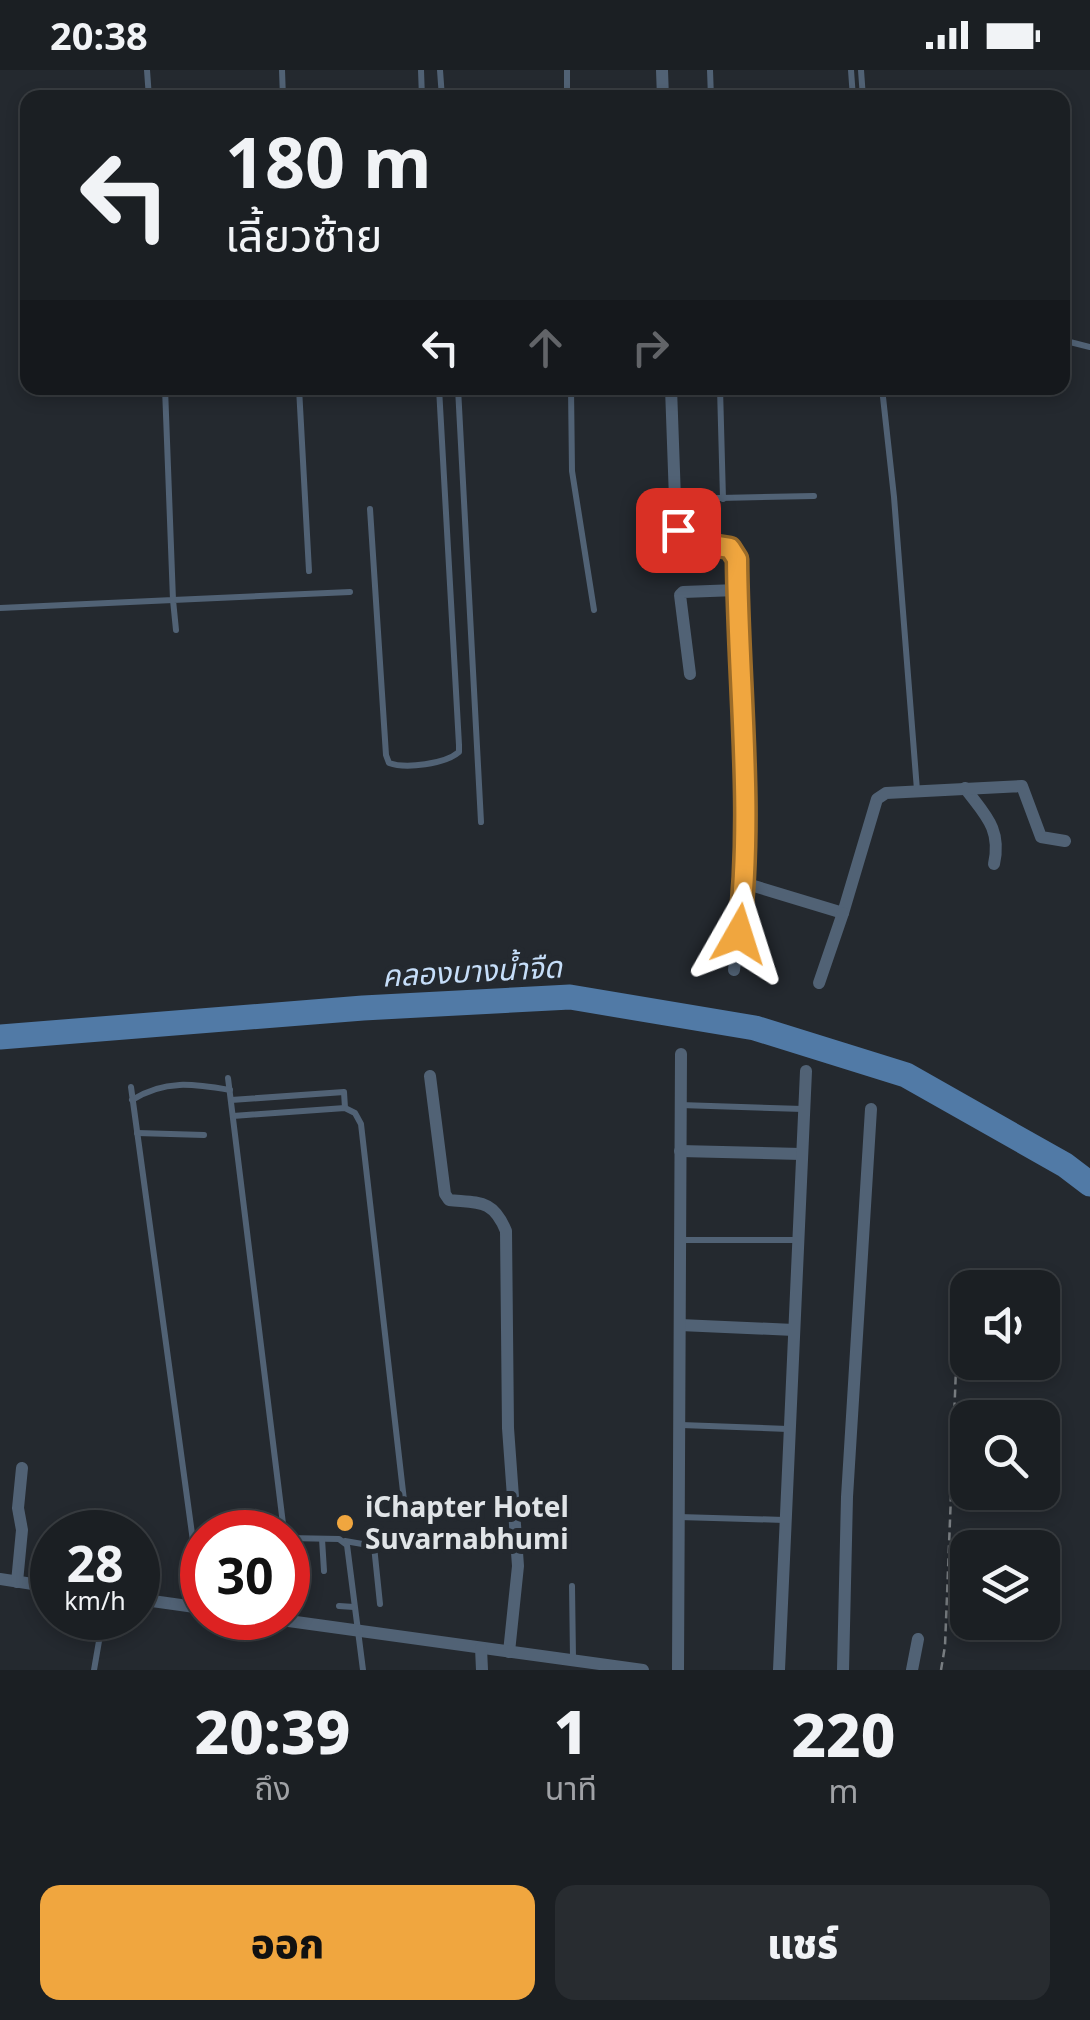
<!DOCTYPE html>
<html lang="th">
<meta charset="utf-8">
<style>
:root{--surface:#1b1f23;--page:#282c30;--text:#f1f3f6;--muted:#a0a2a6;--line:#393d41;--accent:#f0a63f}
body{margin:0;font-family:"Noto Sans","Noto Sans Thai",sans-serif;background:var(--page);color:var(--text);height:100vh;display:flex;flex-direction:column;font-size:38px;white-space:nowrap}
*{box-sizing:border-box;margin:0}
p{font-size:32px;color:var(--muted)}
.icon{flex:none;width:55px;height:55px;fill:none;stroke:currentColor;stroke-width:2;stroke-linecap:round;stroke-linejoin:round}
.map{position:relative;height:1600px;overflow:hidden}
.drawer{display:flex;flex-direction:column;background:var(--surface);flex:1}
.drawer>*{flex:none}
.guide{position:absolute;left:20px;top:20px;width:1050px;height:305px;border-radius:20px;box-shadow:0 5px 15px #0003,0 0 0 2px var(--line);background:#1b1f23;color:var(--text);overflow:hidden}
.controls{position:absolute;left:950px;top:1200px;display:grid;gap:20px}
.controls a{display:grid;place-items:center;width:110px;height:110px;border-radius:20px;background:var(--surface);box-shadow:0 5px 15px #0003,0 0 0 2px var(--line);font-size:50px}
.speed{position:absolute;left:30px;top:1440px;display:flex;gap:20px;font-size:50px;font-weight:700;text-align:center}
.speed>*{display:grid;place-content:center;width:130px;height:130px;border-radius:50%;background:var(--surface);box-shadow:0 5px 15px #0003,0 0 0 2px var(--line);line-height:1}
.speed small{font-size:25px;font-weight:400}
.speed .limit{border:15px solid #d22;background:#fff;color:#111}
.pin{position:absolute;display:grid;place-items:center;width:85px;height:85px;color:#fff;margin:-42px;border-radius:20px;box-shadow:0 5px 15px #0006}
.me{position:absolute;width:110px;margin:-55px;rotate:6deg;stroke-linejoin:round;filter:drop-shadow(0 0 8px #0008)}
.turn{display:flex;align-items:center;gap:35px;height:210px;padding:0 40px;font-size:45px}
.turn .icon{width:130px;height:130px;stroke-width:2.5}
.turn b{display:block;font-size:70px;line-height:85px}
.lanes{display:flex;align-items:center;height:95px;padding:0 40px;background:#0003;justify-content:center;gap:50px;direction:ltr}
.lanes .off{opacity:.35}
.eta{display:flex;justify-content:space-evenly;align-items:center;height:170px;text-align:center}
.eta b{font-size:60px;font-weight:800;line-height:70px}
.action{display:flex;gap:20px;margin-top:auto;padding:20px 40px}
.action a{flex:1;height:115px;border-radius:20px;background:var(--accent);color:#111;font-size:40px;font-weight:800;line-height:115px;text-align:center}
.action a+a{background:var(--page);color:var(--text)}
.status{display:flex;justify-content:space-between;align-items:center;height:70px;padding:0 50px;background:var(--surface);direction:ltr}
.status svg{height:28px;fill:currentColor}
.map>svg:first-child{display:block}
</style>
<div class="status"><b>20:38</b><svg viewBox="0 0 49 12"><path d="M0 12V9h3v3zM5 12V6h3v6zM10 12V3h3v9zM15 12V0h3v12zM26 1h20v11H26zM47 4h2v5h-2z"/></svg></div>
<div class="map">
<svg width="1090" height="1600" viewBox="0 0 1090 1600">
<rect width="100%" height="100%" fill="#24292f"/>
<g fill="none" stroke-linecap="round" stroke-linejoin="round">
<path stroke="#517aa6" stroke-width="25" d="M0 967 363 938 570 927 755 958 906 1005 1065 1095 1090 1114"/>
<path stroke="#787d81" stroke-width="2.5" stroke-dasharray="8 5" stroke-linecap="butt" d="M941 1600 945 1576 956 1299"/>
<g stroke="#516275" stroke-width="6">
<path d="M147 0 149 28"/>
<path d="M282 0 283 28"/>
<path d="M421 0 422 28"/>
<path d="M440 0 442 28"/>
<path d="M567 0V28"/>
<path d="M710 0 711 28"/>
<path d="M851 0 853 28"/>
<path d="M861 0 863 28"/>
<path d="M1062 270 1090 277"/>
<path d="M299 318 309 501"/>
<path d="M458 318 481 752"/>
<path d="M571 318 572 401 594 540"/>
<path d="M720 318 723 429"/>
<path d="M882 318 894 427 917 720"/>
<path d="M675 429 814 426"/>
<path d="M370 439 386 685 389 693C406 699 445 694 459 682V675L439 318"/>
<path d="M0 538 173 530 165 318"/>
<path d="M176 560 173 530 350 522"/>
<path d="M228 1008 284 1462"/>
<path d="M131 1017 202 1537"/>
<path d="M132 1030C165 1009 194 1014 230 1020"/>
<path d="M231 1030 344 1022 345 1038"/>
<path d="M680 1035 803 1039"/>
<path d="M233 1046 345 1038 355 1043 361 1054 405 1439"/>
<path d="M137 1063 204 1065"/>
<path d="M680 1170H796"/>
<path d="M681 1355 788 1359"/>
<path d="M679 1447 784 1450"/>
<path d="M288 1468 339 1469 347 1475 363 1600"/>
<path d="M322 1469 324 1501"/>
<path d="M345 1471 374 1476 380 1534"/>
<path d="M572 1516 573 1588"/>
<path d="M339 1536 354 1537"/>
<path d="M94 1600 103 1548"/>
</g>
<g stroke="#516275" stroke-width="12">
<path d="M662 0 663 28"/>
<path d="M671 318 675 429 680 467 686 471 730 478 737 489 745 665V803L734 900"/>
<path d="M690 604 680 525 683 522 737 520"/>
<path d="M965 718C984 744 1002 758 994 794"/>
<path d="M744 813 843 843 877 729 886 723 1022 716 1041 767 1065 771"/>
<path d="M819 913 843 843"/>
<path d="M430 1006 445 1124 449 1130C479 1133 493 1129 506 1161L508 1358 518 1496 509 1582"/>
<path d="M680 1081 801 1084"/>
<path d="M680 1255 794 1260"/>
<path d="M0 1509 52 1517"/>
<path d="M17 1512 22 1460 18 1438 22 1398"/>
<path d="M138 1529 202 1538"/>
<path d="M267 1548 643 1600"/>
<path d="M481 1578 482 1600"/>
<path d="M678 1600 681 984"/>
<path d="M779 1600 806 1001"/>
<path d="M843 1600 847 1427 871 1039"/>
<path d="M912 1600 918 1569"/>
</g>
</g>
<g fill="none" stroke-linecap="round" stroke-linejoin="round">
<defs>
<path id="route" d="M678 460 686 471 730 478 737 489C738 614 754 739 739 864"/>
</defs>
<use href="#route" stroke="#9c6c29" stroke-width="25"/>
<use href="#route" stroke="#f0a63f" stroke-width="18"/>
</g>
<circle fill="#f0a63f" stroke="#24292f" stroke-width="4" cx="345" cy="1453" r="10"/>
<g text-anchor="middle" stroke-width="10" stroke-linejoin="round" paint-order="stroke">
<g font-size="28" font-weight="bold" fill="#e0e4e7" stroke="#24292f" text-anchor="start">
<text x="365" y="1447">iChapter Hotel<tspan x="365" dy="32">Suvarnabhumi</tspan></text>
</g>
<g font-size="30" font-style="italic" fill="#c6def9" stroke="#24292f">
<text transform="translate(472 902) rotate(-3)" y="10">คลองบางน้ำจืด</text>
</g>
</g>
</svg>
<div class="controls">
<a><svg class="icon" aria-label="sound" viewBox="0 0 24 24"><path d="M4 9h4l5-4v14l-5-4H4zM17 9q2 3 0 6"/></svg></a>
<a><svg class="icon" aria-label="search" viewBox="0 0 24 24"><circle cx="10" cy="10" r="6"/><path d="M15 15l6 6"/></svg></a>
<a><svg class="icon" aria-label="layers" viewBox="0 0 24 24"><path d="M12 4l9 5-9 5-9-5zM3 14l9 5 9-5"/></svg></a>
</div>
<div class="speed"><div>28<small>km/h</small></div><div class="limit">30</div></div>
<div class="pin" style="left:678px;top:460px;background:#d93025"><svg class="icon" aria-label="arrive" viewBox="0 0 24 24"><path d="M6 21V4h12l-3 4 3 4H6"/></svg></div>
<svg class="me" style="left:739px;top:864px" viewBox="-20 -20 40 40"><path d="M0-17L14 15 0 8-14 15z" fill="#f0a63f" stroke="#fff" stroke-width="4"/></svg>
<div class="guide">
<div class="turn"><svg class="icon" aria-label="left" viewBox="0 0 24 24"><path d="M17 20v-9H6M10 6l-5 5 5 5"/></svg><div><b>180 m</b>เลี้ยวซ้าย</div></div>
<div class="lanes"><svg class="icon" aria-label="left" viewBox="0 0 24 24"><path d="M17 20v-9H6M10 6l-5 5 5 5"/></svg><svg class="icon off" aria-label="ahead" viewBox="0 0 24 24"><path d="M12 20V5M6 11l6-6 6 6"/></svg><svg class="icon off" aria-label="right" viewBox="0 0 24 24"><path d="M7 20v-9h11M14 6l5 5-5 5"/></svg></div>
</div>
</div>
<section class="drawer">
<div class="eta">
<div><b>20:39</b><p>ถึง</p></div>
<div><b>1</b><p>นาที</p></div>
<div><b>220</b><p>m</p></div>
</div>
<div class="action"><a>ออก</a><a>แชร์</a></div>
</section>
